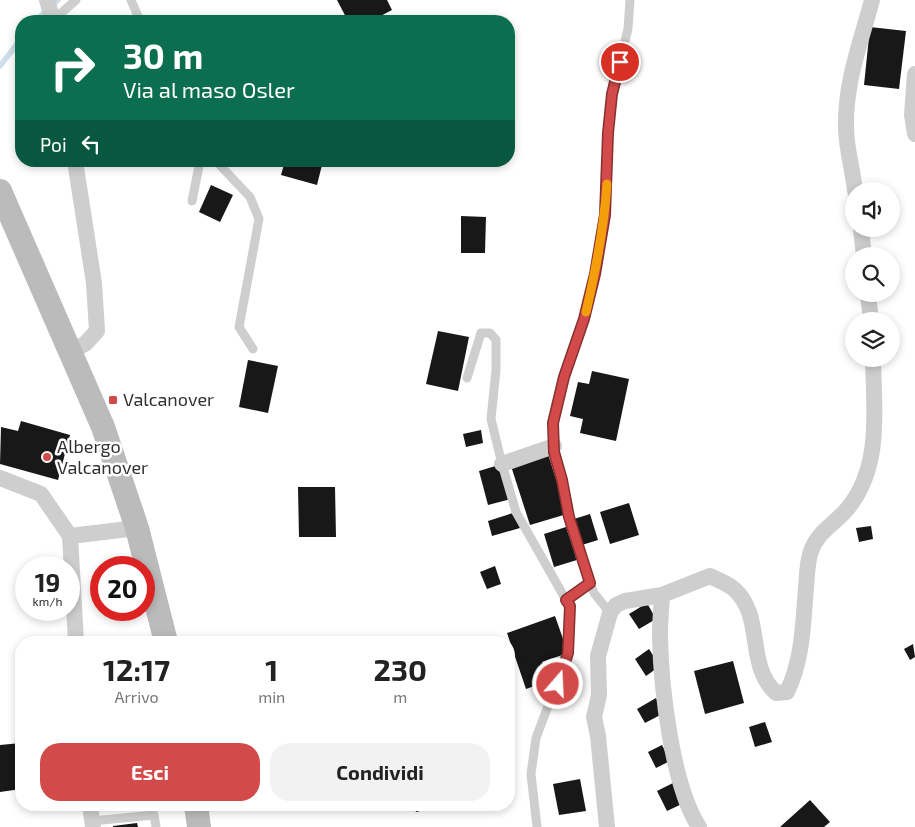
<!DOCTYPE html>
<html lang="it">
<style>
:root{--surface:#fff;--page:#f2f2f2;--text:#222;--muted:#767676;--accent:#d24a4a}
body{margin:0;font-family:"Exo 2",sans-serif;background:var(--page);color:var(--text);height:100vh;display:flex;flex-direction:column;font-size:19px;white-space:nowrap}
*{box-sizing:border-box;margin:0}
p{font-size:16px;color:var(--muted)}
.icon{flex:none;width:28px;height:28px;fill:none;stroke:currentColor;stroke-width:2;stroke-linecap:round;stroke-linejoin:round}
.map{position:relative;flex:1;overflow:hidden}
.details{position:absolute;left:15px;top:636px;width:500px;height:175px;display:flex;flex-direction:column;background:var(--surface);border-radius:20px;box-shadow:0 2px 8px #0003}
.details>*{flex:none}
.banner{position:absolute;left:15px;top:15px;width:500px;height:152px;border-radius:20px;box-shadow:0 2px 8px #0003;background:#0b6e4f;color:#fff;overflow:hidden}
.fabs{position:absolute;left:845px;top:182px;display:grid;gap:10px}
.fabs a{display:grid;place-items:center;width:55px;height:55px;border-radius:50%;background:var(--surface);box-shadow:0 2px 8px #0003;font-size:25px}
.speed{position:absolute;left:15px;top:556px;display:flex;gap:10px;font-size:25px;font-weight:700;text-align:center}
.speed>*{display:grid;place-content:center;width:65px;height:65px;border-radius:50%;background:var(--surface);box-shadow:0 2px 8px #0003;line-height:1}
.speed small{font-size:12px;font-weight:400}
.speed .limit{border:8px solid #d22;background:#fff;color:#111}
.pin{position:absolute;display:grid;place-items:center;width:42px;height:42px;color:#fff;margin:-21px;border:2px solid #fff;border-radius:50%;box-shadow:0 1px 5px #0007}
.me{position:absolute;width:55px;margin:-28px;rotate:19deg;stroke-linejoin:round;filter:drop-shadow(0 0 4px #0008)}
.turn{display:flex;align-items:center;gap:18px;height:105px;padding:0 25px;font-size:22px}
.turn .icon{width:65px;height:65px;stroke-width:2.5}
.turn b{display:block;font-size:35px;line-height:42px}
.then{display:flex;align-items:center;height:48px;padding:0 25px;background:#0003;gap:10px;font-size:19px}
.eta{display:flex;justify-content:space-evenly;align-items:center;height:85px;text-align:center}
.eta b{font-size:30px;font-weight:700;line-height:35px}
.button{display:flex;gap:10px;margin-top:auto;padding:10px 25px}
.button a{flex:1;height:58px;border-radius:20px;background:var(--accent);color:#fff;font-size:20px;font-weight:700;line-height:58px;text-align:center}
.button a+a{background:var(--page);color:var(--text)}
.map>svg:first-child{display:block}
</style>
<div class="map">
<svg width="915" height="827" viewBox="0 0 915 827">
<rect width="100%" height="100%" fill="#fff"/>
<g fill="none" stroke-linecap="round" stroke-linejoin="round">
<g stroke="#d0dee9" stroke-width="5.5">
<path d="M35 21 58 0"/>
<path d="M0 66 21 39"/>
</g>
</g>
<g fill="#181818">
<path d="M337 0H387L392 10 371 21H348Z"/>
<path d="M870 27 906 31 899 89 864 85Z"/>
<path d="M285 161H323L317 185 281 175Z"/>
<path d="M211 185 233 195 220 222 199 212Z"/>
<path d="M461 216 486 217 485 253H461Z"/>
<path d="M438 331 469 337 458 391 426 384Z"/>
<path d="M248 360 278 366 268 413 239 407Z"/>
<path d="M592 371 629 379 616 441 580 433 583 419 570 416 578 382 589 384Z"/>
<path d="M21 421 70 435 58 480 0 464 1 427 18 431Z"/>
<path d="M481 430 483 443 466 447 463 434Z"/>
<path d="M548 454 567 514 530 525 511 466Z"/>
<path d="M502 464 511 499 488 505 479 471Z"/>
<path d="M298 487H335L336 537H299Z"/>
<path d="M629 503 639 535 610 544 600 512Z"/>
<path d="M516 512 520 528 492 536 488 521Z"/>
<path d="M590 514 598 540 582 545 574 519Z"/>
<path d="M871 526 873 539 859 542 856 528Z"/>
<path d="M566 527 577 560 554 567 544 534Z"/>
<path d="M495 566 501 584 487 589 480 572Z"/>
<path d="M647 603 656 619 639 629 629 614Z"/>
<path d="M555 616 568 653 542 662 549 681 526 689 507 633Z"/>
<path d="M913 644 915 657 910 660 904 649Z"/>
<path d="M649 649 660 666 646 676 635 659Z"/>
<path d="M733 661 744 703 705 714 694 671Z"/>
<path d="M656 698 664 713 645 723 637 709Z"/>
<path d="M765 722 772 742 755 747 749 727Z"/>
<path d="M21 743V789L0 792V745Z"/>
<path d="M662 745 670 761 656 768 648 752Z"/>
<path d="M580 779 586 811 559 815 553 784Z"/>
<path d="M673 783 684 803 667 811 657 791Z"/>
<path d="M810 800 830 822 824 827H780Z"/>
<path d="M414 805H440V806L416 812Z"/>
<path d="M137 823 138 827H113V826Z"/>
</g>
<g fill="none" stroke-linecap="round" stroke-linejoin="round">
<g stroke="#cecece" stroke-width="9">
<path d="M131 0 140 21"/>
<path d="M52 21 76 0"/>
<path d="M216 161 250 197 259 219 239 327 253 349"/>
<path d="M192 201 200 161"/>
<path d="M467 378 481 333H490L496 340V370L491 419 502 464 516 512 566 600"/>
<path d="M610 613 594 593 580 556 554 452 553 423 564 377 584 319 595 273 605 215 608 133 612 94 628 29 630 0"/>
<path d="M92 821 154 815 156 827"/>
<path d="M537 827 531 774 536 738 568 653 570 606 566 600 590 583"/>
</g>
<g stroke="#cecece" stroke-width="16">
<path d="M47 0 53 21"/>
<path d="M915 74 912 115 915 134"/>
<path d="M855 191C853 170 846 148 846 127 845 82 861 42 872 0"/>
<path d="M861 229 864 256"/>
<path d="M868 294 871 321"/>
<path d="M70 351 85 344 97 331 94 283 75 161"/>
<path d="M502 464 554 446"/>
<path d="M0 478 41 494 70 536"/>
<path d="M70 536 76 642"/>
<path d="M70 536 137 528"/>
<path d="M662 595C661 609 660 623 660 637 661 688 672 785 699 827"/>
<path d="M90 805 93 827"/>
<path d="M607 827 598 736 594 717 599 695 598 656 610 613 616 605 625 601 662 595 710 576C718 580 727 583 734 589 765 617 745 664 776 693L787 692C803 659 803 623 806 588 807 576 807 562 811 551 818 531 836 523 848 508 882 466 874 409 873 359"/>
</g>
<g stroke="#bbb" stroke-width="24">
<path d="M0 191 103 427 137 528 166 642"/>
<path d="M196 805 199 827"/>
</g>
</g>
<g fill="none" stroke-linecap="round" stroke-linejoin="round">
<defs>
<path id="route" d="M558 684 568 653 570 606 566 600 590 583 569 517 562 480 554 452 553 423 564 377 584 319 595 274 605 215 608 133 612 94 620 62"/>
</defs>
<use href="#route" stroke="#883030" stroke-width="12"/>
<use href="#route" stroke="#d24a4a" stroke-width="9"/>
<path stroke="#f59e0b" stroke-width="9" d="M586 312C596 269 604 228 607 184"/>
</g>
<g fill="#d24a4a" stroke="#fff" stroke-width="2">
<rect x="108" y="395" width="10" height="10" rx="2.5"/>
<circle cx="47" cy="457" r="5"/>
</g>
<g text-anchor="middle" stroke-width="5" stroke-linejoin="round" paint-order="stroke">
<g font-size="18" fill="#313131" stroke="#fff" text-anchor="start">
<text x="123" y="406">Valcanover</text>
<text x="57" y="453">Albergo<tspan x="57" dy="21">Valcanover</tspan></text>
</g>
</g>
</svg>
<div class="fabs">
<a><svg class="icon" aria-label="sound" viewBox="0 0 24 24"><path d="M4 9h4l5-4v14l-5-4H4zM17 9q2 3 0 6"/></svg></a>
<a><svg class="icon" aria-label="search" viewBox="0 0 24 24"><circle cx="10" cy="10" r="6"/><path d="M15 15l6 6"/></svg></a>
<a><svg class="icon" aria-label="layers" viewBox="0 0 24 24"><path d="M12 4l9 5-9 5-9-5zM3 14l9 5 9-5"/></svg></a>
</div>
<div class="speed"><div>19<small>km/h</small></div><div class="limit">20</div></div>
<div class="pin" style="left:620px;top:62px;background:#d93025"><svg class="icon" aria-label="arrive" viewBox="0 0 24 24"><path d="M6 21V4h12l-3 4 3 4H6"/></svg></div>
<svg class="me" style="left:558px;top:684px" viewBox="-20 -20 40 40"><circle r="17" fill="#d24a4a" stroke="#fff" stroke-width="3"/><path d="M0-11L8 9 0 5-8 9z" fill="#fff"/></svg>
<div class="banner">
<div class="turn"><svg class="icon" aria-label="right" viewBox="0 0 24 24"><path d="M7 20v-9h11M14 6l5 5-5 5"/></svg><div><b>30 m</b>Via al maso Osler</div></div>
<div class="then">Poi<svg class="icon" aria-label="left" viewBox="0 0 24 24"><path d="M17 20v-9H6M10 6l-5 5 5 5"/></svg></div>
</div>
<section class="details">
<div class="eta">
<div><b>12:17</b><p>Arrivo</p></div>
<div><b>1</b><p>min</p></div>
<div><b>230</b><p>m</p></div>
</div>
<div class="button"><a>Esci</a><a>Condividi</a></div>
</section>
</div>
